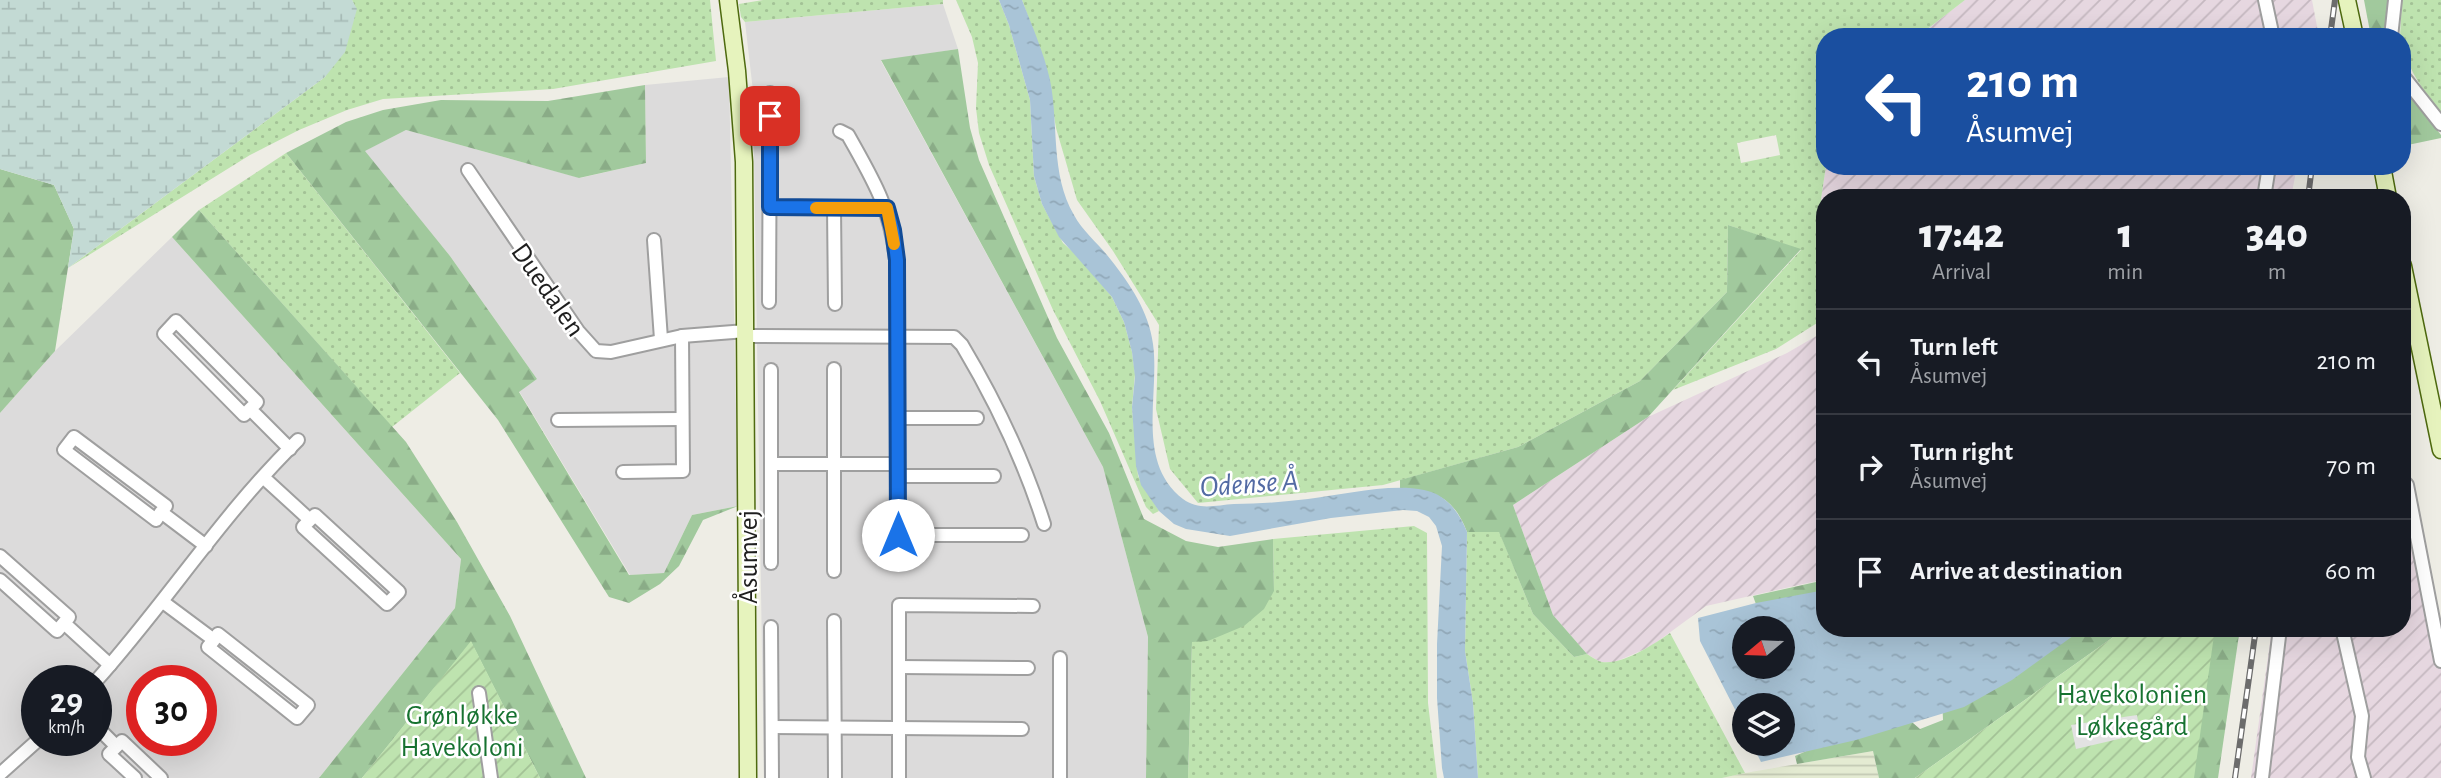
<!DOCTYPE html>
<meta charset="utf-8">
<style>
:root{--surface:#171b24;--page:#20242c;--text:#f1f3f6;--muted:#9ea1a6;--line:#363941}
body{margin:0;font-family:"Alegreya Sans",sans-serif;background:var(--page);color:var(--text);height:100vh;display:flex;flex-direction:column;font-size:26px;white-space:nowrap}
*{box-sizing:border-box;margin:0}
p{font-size:23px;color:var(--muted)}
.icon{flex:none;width:38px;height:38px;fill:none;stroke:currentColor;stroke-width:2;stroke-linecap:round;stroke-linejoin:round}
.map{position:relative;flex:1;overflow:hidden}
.drawer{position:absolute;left:1816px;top:189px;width:595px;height:448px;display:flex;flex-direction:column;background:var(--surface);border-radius:28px;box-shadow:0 7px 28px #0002}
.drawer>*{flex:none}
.banner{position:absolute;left:1816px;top:28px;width:595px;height:147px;border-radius:28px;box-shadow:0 7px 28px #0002;background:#1a4fa0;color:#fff;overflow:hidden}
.needle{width:46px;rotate:251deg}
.fabs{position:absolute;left:1732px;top:616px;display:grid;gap:14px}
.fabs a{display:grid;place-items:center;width:63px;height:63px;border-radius:50%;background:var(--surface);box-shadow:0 7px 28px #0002;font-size:35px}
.speed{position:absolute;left:21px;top:665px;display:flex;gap:14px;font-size:35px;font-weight:700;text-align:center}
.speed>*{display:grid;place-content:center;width:91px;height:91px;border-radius:50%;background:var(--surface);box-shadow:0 7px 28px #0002;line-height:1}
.speed small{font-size:18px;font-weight:400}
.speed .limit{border:10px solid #d22;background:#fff;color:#111}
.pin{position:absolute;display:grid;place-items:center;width:60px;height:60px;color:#fff;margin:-30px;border-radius:14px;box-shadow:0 4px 10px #0006}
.me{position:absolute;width:77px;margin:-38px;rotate:0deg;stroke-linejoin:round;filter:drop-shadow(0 0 5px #0008)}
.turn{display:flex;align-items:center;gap:24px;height:147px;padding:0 35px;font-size:32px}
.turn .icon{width:91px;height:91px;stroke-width:2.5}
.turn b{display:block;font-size:49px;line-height:60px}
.eta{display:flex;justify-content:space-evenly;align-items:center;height:119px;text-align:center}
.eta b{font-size:42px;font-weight:800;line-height:49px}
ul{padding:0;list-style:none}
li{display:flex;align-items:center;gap:21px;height:105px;padding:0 35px;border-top:2px solid var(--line)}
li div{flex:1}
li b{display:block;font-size:26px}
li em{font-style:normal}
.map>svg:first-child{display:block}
</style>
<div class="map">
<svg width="2441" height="778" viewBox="0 0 2441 778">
<defs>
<pattern id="industrial-furrows" width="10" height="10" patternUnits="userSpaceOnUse" patternTransform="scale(1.75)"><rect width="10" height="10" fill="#e6d7e0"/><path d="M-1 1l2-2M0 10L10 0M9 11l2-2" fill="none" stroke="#c5b8c0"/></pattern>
<pattern id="farmland-rules" width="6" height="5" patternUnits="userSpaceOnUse" patternTransform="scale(1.75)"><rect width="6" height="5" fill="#e4ebd2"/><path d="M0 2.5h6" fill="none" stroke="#c3c9b4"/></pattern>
<pattern id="grass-dots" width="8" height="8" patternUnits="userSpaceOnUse" patternTransform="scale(1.75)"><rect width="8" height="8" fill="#bee3af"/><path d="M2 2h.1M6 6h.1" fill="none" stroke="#a3c296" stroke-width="1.8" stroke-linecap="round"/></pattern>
<pattern id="forest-firs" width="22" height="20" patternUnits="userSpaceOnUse" patternTransform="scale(1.75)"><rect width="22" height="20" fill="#a1c99d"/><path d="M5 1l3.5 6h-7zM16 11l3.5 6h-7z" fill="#8aac87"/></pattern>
<pattern id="wetland-marsh" width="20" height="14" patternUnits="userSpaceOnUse" patternTransform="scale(1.75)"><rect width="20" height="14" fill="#c3dad4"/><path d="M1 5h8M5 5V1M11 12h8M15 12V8" fill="none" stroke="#a7bbb6"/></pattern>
<pattern id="garden-furrows" width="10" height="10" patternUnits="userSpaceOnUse" patternTransform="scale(1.75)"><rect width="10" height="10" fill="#bee3af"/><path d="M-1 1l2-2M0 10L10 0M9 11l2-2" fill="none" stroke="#a3c296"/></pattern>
<pattern id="water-ripples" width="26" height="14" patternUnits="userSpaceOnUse" patternTransform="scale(1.75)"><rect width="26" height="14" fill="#a9c4d7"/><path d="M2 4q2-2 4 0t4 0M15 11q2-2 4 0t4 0" fill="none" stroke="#91a8b8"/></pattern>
</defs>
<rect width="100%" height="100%" fill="#eeede5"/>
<g fill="#dcdbdb" fill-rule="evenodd">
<path d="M943 4 958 49 881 61 1103 467 1148 637 1146 778H764L753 91 745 22Z"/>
<path d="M729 77 738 506 692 515 664 573 630 575 519 391 537 379 450 256 364 151 406 130 580 178 646 163 645 85Z"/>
<path d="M172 237 461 559 455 608 319 778H0V413L55 351ZM37 681H96V740H37ZM142 681H201V740H142Z"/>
</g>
<g fill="url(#industrial-furrows)">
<path d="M1965 0H2312L2319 37H1917Z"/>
<path d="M1826 166H2297L2291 198H1825V216L1821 199Z"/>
<path d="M1825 331V579L1706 606 1650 647 1615 662H1600L1587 654 1553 615 1513 505 1648 417 1787 353Z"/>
<path d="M2403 474 2414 486 2441 626V778H2251L2272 628H2403Z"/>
</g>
<path fill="url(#farmland-rules)" d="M1873 751 1879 778H1722L1745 773Z"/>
<g fill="url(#grass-dots)" fill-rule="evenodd">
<path d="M352 0H710L716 61 553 89 383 99 347 110 299 130 250 155 68 268 325 77 356 9Z"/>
<path d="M763 0H943V4L745 22 741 17 739 4Z"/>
<path d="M956 0H999L1009 25 1030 100 1034 176 1042 204 1063 243 1082 260 1112 297 1124 322 1132 352 1135 374 1132 407 1138 476 1159 511 1153 514 1146 507 1100 401 1053 310 989 165 979 133 976 108 978 63 972 37Z"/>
<path d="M1022 0H1965L1917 37H1825L1826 166 1821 199 1825 216V318L1776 349 1673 390 1801 250 1728 225 1727 292 1640 381 1518 447 1383 485 1198 503 1170 469 1156 409 1159 325 1113 251 1077 200 1056 128 1045 63ZM1776 135 1780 155 1741 163 1737 143Z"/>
<path d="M2402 0H2441V114C2425 91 2403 66 2403 37H2400Z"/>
<path d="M286 153 460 373 392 427 199 210Z"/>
<path d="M1414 526 1427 533 1428 703 1437 778H1188L1192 641H1208L1274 590 1273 539Z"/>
<path d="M1499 531 1533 614 1574 657 1587 654C1592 657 1597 661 1602 662 1623 665 1654 644 1670 633L1745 773 1722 778H1478L1473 703 1465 651 1467 532Z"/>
</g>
<g fill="url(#forest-firs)">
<path d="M2364 0H2388L2387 37H2371Z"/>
<path d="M958 49 970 128 979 160 1057 338 1109 433 1144 519 1186 541 1218 547 1273 539 1274 591 1264 609 1244 626 1208 641 1192 642 1188 778H1146L1148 637 1103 467 881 60Z"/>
<path d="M645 85 646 163 579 178 406 130 365 151 450 256 537 379 519 392 629 575 664 573 692 515 738 506 703 520 679 566 660 584 629 603 609 597 498 420 286 153 346 122 383 110 441 100 548 101Z"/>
<path d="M2403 87 2441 135V138L2403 146Z"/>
<path d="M0 169 54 185 74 229 55 351 0 413Z"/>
<path d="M199 210 406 442 457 522 510 616 586 778H540L471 642 362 778H319L455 608 461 559 172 237Z"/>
<path d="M1728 225 1801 249 1648 417 1513 505 1553 615 1587 654 1574 657 1533 614 1499 532H1467C1454 498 1436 490 1400 488V480L1518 447 1640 381 1727 292Z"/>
<path d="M1825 580V604L1757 607 1753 596Z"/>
<path d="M2048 628H2126L1915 778H1879L1873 751 1797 764 1795 756 1899 711 1920 729 1943 720 1942 696Z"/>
<path d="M2209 628H2240L2218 778H2187Z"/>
</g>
<path fill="url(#wetland-marsh)" d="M0 0H352L357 9 345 52 325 77 68 268 74 229 54 185 0 169Z"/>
<g fill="url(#garden-furrows)">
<path d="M2126 628H2215L2194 778H1915Z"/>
<path d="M471 641 540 778H362Z"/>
</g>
<path fill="#e2e2e2" d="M2137 715 2140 734 2076 749 2071 725Z"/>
<g fill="url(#water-ripples)" fill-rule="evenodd">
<path d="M999 0H1022C1032 26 1044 53 1050 80 1059 124 1050 174 1074 215 1083 232 1099 244 1111 260 1130 284 1149 312 1153 344 1160 394 1135 462 1183 499 1199 511 1216 505 1234 504 1259 504 1283 502 1308 499 1343 495 1389 483 1424 490 1446 494 1459 512 1467 532L1465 651 1473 703 1478 778H1444L1442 768 1437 698V644L1442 546 1436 526 1429 517 1417 511 1403 510 1331 518 1230 536 1186 529 1174 524 1159 511 1141 485 1136 466 1132 407 1135 377 1132 352 1124 322 1112 297 1059 237 1042 204 1034 176 1030 100 1009 25Z"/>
<path d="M1825 590V628H2084L2012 680 1964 707 1856 740 1761 762 1752 744H1783V705H1745V729L1700 641 1698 618 1756 603ZM1745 628H1783V667H1745Z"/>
</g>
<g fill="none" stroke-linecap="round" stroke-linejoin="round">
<defs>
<g id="street">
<path d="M2265 0 2273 37"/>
<path d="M2391 37 2395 0"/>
<path d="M2403 76 2441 124"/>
<path d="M840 131 848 135C873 180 890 206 896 260L898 535H1022"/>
<path d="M468 170 578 331 596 351 611 352 682 336 746 331"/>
<path d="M2264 198 2269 166"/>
<path d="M770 207 886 208"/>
<path d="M834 208 835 304"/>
<path d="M654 240 661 339"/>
<path d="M769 302 770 93"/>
<path d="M746 336 954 337 962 345C996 402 1024 461 1044 524"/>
<path d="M834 369V571"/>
<path d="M771 370V563"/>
<path d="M250 409 244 415 164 334 176 321 257 402 250 409 290 449"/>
<path d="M897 418H977"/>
<path d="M558 420 682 419"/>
<path d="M771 464H898"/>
<path d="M623 472 683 471 682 336"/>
<path d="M898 476H994"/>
<path d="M263 477 310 520 303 527 387 604 399 592 315 515 310 520"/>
<path d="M2403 481 2407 485 2441 661"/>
<path d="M161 512 156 520 64 450 74 437 166 506 161 512 206 546"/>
<path d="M0 556 69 617 57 631 0 580"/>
<path d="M163 602 214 640 208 647 297 718 308 705 218 634 214 640"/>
<path d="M834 621 835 778"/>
<path d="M64 623 110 665"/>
<path d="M771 627 772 778"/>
<path d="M2342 628 2362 716 2358 757 2364 778"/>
<path d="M1060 658V778"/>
<path d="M899 667 1028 668"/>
<path d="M96 681C166 603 223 513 298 440"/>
<path d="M479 693 491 778"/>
<path d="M96 726 116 746"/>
<path d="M772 727 1022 729"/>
<path d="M0 774 38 740"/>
<path d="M135 778 109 754 122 741 161 778"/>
<path d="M899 778V605L1033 606"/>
<path d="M2262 778 2280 628"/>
</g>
<g id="secondary">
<path d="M728 0 737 71 744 162 748 778"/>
<path d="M2347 0 2355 37"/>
<path d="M2382 166 2388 198"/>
<path d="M2403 266 2441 450"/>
</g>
</defs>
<use href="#street" stroke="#9f9f9f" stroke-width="16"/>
<use href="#secondary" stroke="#4e6a0f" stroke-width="19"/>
<use href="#street" stroke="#fff" stroke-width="12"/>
<use href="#secondary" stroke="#e6f3bd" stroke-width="16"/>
<defs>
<g id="rail">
<path d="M2330 37 2335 0"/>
<path d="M2308 198 2312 166"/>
<path d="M2235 778 2256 628"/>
</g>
</defs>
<use href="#rail" stroke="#6c6c6c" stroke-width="6"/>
<use href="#rail" stroke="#fff" stroke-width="3.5" stroke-dasharray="10" stroke-linecap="butt"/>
</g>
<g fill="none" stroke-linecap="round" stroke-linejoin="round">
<defs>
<path id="route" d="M770 116V207L887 208 893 230 897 260 898 535"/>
</defs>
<use href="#route" stroke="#114b97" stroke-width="18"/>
<use href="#route" stroke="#1a73e8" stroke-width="12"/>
<path stroke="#f59e0b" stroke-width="12" d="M816 208H887L894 244"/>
</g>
<g text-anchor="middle" stroke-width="5" stroke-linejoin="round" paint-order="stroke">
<g font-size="28" fill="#1e1e1e" stroke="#fff">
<text transform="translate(549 289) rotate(55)" y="10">Duedalen</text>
<text transform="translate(747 557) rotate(-90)" y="10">Åsumvej</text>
</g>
<g font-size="28" fill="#167230" stroke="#fff">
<text x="2132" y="703">Havekolonien<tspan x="2132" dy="32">Løkkegård</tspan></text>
<text x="462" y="724">Grønløkke<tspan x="462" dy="32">Havekoloni</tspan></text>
</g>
<g font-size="30" font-style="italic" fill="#536ba4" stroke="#fff">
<text transform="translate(1249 483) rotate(-4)" y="10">Odense Å</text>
</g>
</g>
</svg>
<div class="fabs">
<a><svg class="needle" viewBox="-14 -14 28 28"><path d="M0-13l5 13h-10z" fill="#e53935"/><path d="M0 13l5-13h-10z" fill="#9ea1a6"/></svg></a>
<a><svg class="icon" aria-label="layers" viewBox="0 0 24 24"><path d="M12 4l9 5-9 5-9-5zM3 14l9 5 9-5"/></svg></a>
</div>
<div class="speed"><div>29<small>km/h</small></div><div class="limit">30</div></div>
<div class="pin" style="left:770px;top:116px;background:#d93025"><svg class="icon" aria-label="arrive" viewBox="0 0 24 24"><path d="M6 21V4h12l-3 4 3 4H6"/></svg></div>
<svg class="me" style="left:898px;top:535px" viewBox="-20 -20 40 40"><circle r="19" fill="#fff"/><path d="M0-13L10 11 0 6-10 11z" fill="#1a73e8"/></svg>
<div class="banner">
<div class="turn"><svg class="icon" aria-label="left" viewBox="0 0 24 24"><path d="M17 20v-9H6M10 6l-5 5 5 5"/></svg><div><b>210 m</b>Åsumvej</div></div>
</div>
<section class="drawer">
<div class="eta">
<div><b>17:42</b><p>Arrival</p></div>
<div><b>1</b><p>min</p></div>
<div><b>340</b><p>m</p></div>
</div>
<ul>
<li><svg class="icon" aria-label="left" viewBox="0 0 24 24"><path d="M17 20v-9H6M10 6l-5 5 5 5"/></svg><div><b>Turn left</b><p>Åsumvej</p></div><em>210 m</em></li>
<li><svg class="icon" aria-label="right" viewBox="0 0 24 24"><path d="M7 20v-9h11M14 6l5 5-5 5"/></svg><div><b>Turn right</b><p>Åsumvej</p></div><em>70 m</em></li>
<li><svg class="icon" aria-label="arrive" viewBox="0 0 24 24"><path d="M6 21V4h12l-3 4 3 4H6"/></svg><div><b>Arrive at destination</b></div><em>60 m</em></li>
</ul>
</section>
</div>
